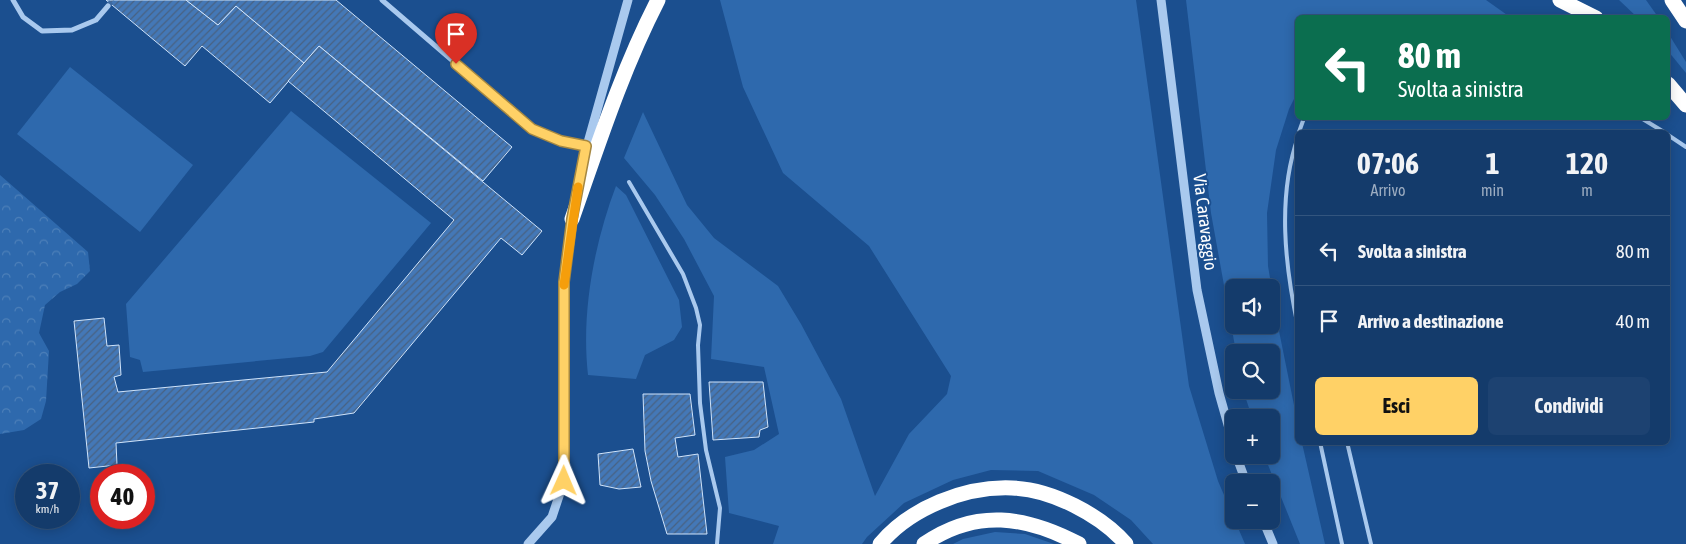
<!DOCTYPE html>
<html lang="it">
<meta charset="utf-8">
<style>
:root{--surface:#143b6b;--page:#1d4271;--text:#f1f3f6;--muted:#9dadc1;--line:#33557e;--accent:#ffd166}
body{margin:0;font-family:"Asap Condensed",sans-serif;background:var(--page);color:var(--text);height:100vh;display:flex;flex-direction:column;font-size:19px;white-space:nowrap}
*{box-sizing:border-box;margin:0}
p{font-size:16px;color:var(--muted)}
.icon{flex:none;width:28px;height:28px;fill:none;stroke:currentColor;stroke-width:2;stroke-linecap:round;stroke-linejoin:round}
.map{position:relative;flex:1;overflow:hidden}
.side{position:absolute;left:1295px;top:130px;width:375px;height:315px;display:flex;flex-direction:column;background:var(--surface);border-radius:8px;box-shadow:0 2px 12px #0003,0 0 0 1px var(--line)}
.side>*{flex:none}
.banner{position:absolute;left:1295px;top:15px;width:375px;height:105px;border-radius:8px;box-shadow:0 2px 12px #0003,0 0 0 1px var(--line);background:#0b6e4f;color:#fff;overflow:hidden}
.buttons{position:absolute;left:1225px;top:279px;display:grid;gap:10px}
.buttons a{display:grid;place-items:center;width:55px;height:55px;border-radius:8px;background:var(--surface);box-shadow:0 2px 12px #0003,0 0 0 1px var(--line);font-size:25px}
.speed{position:absolute;left:15px;top:464px;display:flex;gap:10px;font-size:25px;font-weight:700;text-align:center}
.speed>*{display:grid;place-content:center;width:65px;height:65px;border-radius:50%;background:var(--surface);box-shadow:0 2px 12px #0003,0 0 0 1px var(--line);line-height:1}
.speed small{font-size:12px;font-weight:400}
.speed .limit{border:8px solid #d22;background:#fff;color:#111}
.pin{position:absolute;display:grid;place-items:center;width:42px;height:42px;color:#fff;margin:-51px -21px;border-radius:50% 50% 50% 0;rotate:-45deg;box-shadow:0 0 5px #0007}
.pin .icon{rotate:45deg}
.me{position:absolute;width:55px;margin:-28px;rotate:1deg;stroke-linejoin:round;filter:drop-shadow(0 0 4px #0008)}
.turn{display:flex;align-items:center;gap:18px;height:105px;padding:0 20px;font-size:22px}
.turn .icon{width:65px;height:65px;stroke-width:2.5}
.turn b{display:block;font-size:35px;line-height:42px}
.eta{display:flex;justify-content:space-evenly;align-items:center;height:85px;text-align:center}
.eta b{font-size:30px;font-weight:700;line-height:35px}
.cta{display:flex;gap:10px;margin-top:auto;padding:10px 20px}
.cta a{flex:1;height:58px;border-radius:8px;background:var(--accent);color:#111;font-size:20px;font-weight:700;line-height:58px;text-align:center}
.cta a+a{background:var(--page);color:var(--text)}
ul{padding:0;list-style:none}
li{display:flex;align-items:center;gap:15px;height:70px;padding:0 20px;border-top:1px solid var(--line)}
li div{flex:1}
li b{display:block;font-size:19px}
li em{font-style:normal}
.map>svg:first-child{display:block}
</style>
<div class="map">
<svg width="1686" height="544" viewBox="0 0 1686 544">
<defs>
<pattern id="forest-crowns" width="20" height="18" patternUnits="userSpaceOnUse" patternTransform="scale(1.25)"><rect width="20" height="18" fill="#2e69ad"/><path d="M2 6a3 3 0 1 1 6 0M12 15a3 3 0 1 1 6 0" fill="none" stroke="#4d80b9"/></pattern>
<pattern id="building-hatch" width="6" height="6" patternUnits="userSpaceOnUse" patternTransform="scale(1.25)"><rect width="6" height="6" fill="#4478b7"/><path d="M-1 1l2-2M0 6l6-6M5 7l2-2" fill="none" stroke="#486282"/></pattern>
</defs>
<rect width="100%" height="100%" fill="#1b4f8f"/>
<g fill="#2e69ad" fill-rule="evenodd">
<path d="M720 0H1136L1189 386 1218 481 1245 544H1153L1131 520 1094 495 1038 471 991 470 953 480 904 503 867 537 862 544H773L779 526 729 513 725 457 754 450 779 434 764 367 711 359 714 296 684 239 655 195 624 158 643 112 687 205 714 238 778 286 801 324 841 399 875 496 909 434 947 394 951 376 869 246 783 173 743 87Z"/>
<path d="M1186 0H1486L1510 17 1298 18 1297 93 1289 109 1276 150 1267 213 1268 266 1278 326 1297 420 1298 442 1302 443 1325 544H1300L1264 455H1271V418L1252 417 1243 390H1271V352H1236L1211 213ZM1234 288H1271V325H1234Z"/>
<path d="M1619 0H1646L1658 17H1637Z"/>
<path d="M1668 33 1686 62V73L1668 51Z"/>
<path d="M70 67 193 165 140 232 17 134Z"/>
<path d="M291 111 431 223 323 352 310 356 143 372 140 360 130 357 126 304Z"/>
<path d="M616 186 626 195 679 300 682 327 674 340 645 355 636 379 588 375C581 313 594 244 616 186Z"/>
<path d="M995 532 1025 534 1054 544H953L963 539Z"/>
</g>
<path fill="url(#forest-crowns)" d="M0 175 88 252 90 271 77 284 60 292 45 305 39 333 49 351 46 401 41 419 24 430 0 434Z"/>
<g fill="url(#building-hatch)" stroke="#cfe3fa">
<path d="M106 0H186L218 25 236 6 304 63 270 103 202 46 185 66Z"/>
<path d="M186 0H336L512 147 483 181 319 46 304 63 236 6 218 25Z"/>
<path d="M319 46 542 231 522 255 501 238 354 413 314 419V422L116 443 117 465 89 468 74 321 104 318 107 346 119 345 121 375 114 377 118 392 327 372 454 220 288 81Z"/>
<path d="M709 382H763L768 427 760 430 759 437 713 440Z"/>
<path d="M643 394H690L695 435 675 438 678 457 698 454 707 534H667L651 481 645 451Z"/>
<path d="M633 449 641 487 619 489 600 485 598 454Z"/>
</g>
<g fill="none" stroke-linecap="round" stroke-linejoin="round">
<path stroke="#3d69a0" stroke-width="5" stroke-dasharray="5 2.5" stroke-linecap="butt" d="M108 6 113 0"/>
<g stroke="#a9c9ee" stroke-width="4">
<path d="M1641 118 1664 132"/>
<path d="M1299 132 1304 118"/>
<path d="M1668 135 1686 147"/>
<path d="M1298 137C1277 197 1285 266 1298 327"/>
<path d="M629 182 683 274 696 308 700 325 698 345 700 403 706 450 720 508 717 544"/>
<path d="M1320 442 1342 544"/>
<path d="M1347 442 1371 544"/>
</g>
<g stroke="#a9c9ee" stroke-width="5">
<path d="M13 0 23 17 42 31 72 30 96 20 108 6"/>
<path d="M382 0 532 129 561 141 587 146"/>
</g>
<g stroke="#a9c9ee" stroke-width="9">
<path d="M1161 0 1197 290 1219 393 1234 446"/>
<path d="M581 176 587 146 628 0"/>
<path d="M1236 455 1246 482"/>
<path d="M1263 520 1273 544"/>
<path d="M528 544 552 517 564 481V281L573 216"/>
</g>
<g stroke="#fff" stroke-width="15">
<path d="M1560 0 1596 18"/>
<path d="M1672 0 1686 21"/>
<path d="M1668 84 1686 105"/>
<path d="M572 219C598 145 622 70 658 0"/>
<path d="M880 544C910 508 965 486 1012 488 1051 489 1101 515 1126 544"/>
<path d="M924 544C976 508 1026 516 1079 544"/>
</g>
</g>
<g fill="none" stroke-linecap="round" stroke-linejoin="round">
<defs>
<path id="route" d="M456 64 532 129 561 141 586 146 572 219 564 282V481"/>
</defs>
<use href="#route" stroke="#a68842" stroke-width="12"/>
<use href="#route" stroke="#ffd166" stroke-width="9"/>
<path stroke="#f59e0b" stroke-width="9" d="M564 285 578 187"/>
</g>
<g text-anchor="middle" stroke-width="4" stroke-linejoin="round" paint-order="stroke">
<g font-size="18" fill="#fff" stroke="#1b4f8f">
<text transform="translate(1205 222) rotate(83)" y="6">Via Caravaggio</text>
</g>
</g>
</svg>
<div class="buttons">
<a><svg class="icon" aria-label="sound" viewBox="0 0 24 24"><path d="M4 9h4l5-4v14l-5-4H4zM17 9q2 3 0 6"/></svg></a>
<a><svg class="icon" aria-label="search" viewBox="0 0 24 24"><circle cx="10" cy="10" r="6"/><path d="M15 15l6 6"/></svg></a>
<a>+</a>
<a>−</a>
</div>
<div class="speed"><div>37<small>km/h</small></div><div class="limit">40</div></div>
<div class="pin" style="left:456px;top:64px;background:#d93025"><svg class="icon" aria-label="arrive" viewBox="0 0 24 24"><path d="M6 21V4h12l-3 4 3 4H6"/></svg></div>
<svg class="me" style="left:564px;top:481px" viewBox="-20 -20 40 40"><path d="M0-17L14 15 0 8-14 15z" fill="#ffd166" stroke="#fff" stroke-width="4"/></svg>
<div class="banner">
<div class="turn"><svg class="icon" aria-label="left" viewBox="0 0 24 24"><path d="M17 20v-9H6M10 6l-5 5 5 5"/></svg><div><b>80 m</b>Svolta a sinistra</div></div>
</div>
<section class="side">
<div class="eta">
<div><b>07:06</b><p>Arrivo</p></div>
<div><b>1</b><p>min</p></div>
<div><b>120</b><p>m</p></div>
</div>
<ul>
<li><svg class="icon" aria-label="left" viewBox="0 0 24 24"><path d="M17 20v-9H6M10 6l-5 5 5 5"/></svg><div><b>Svolta a sinistra</b></div><em>80 m</em></li>
<li><svg class="icon" aria-label="arrive" viewBox="0 0 24 24"><path d="M6 21V4h12l-3 4 3 4H6"/></svg><div><b>Arrivo a destinazione</b></div><em>40 m</em></li>
</ul>
<div class="cta"><a>Esci</a><a>Condividi</a></div>
</section>
</div>
